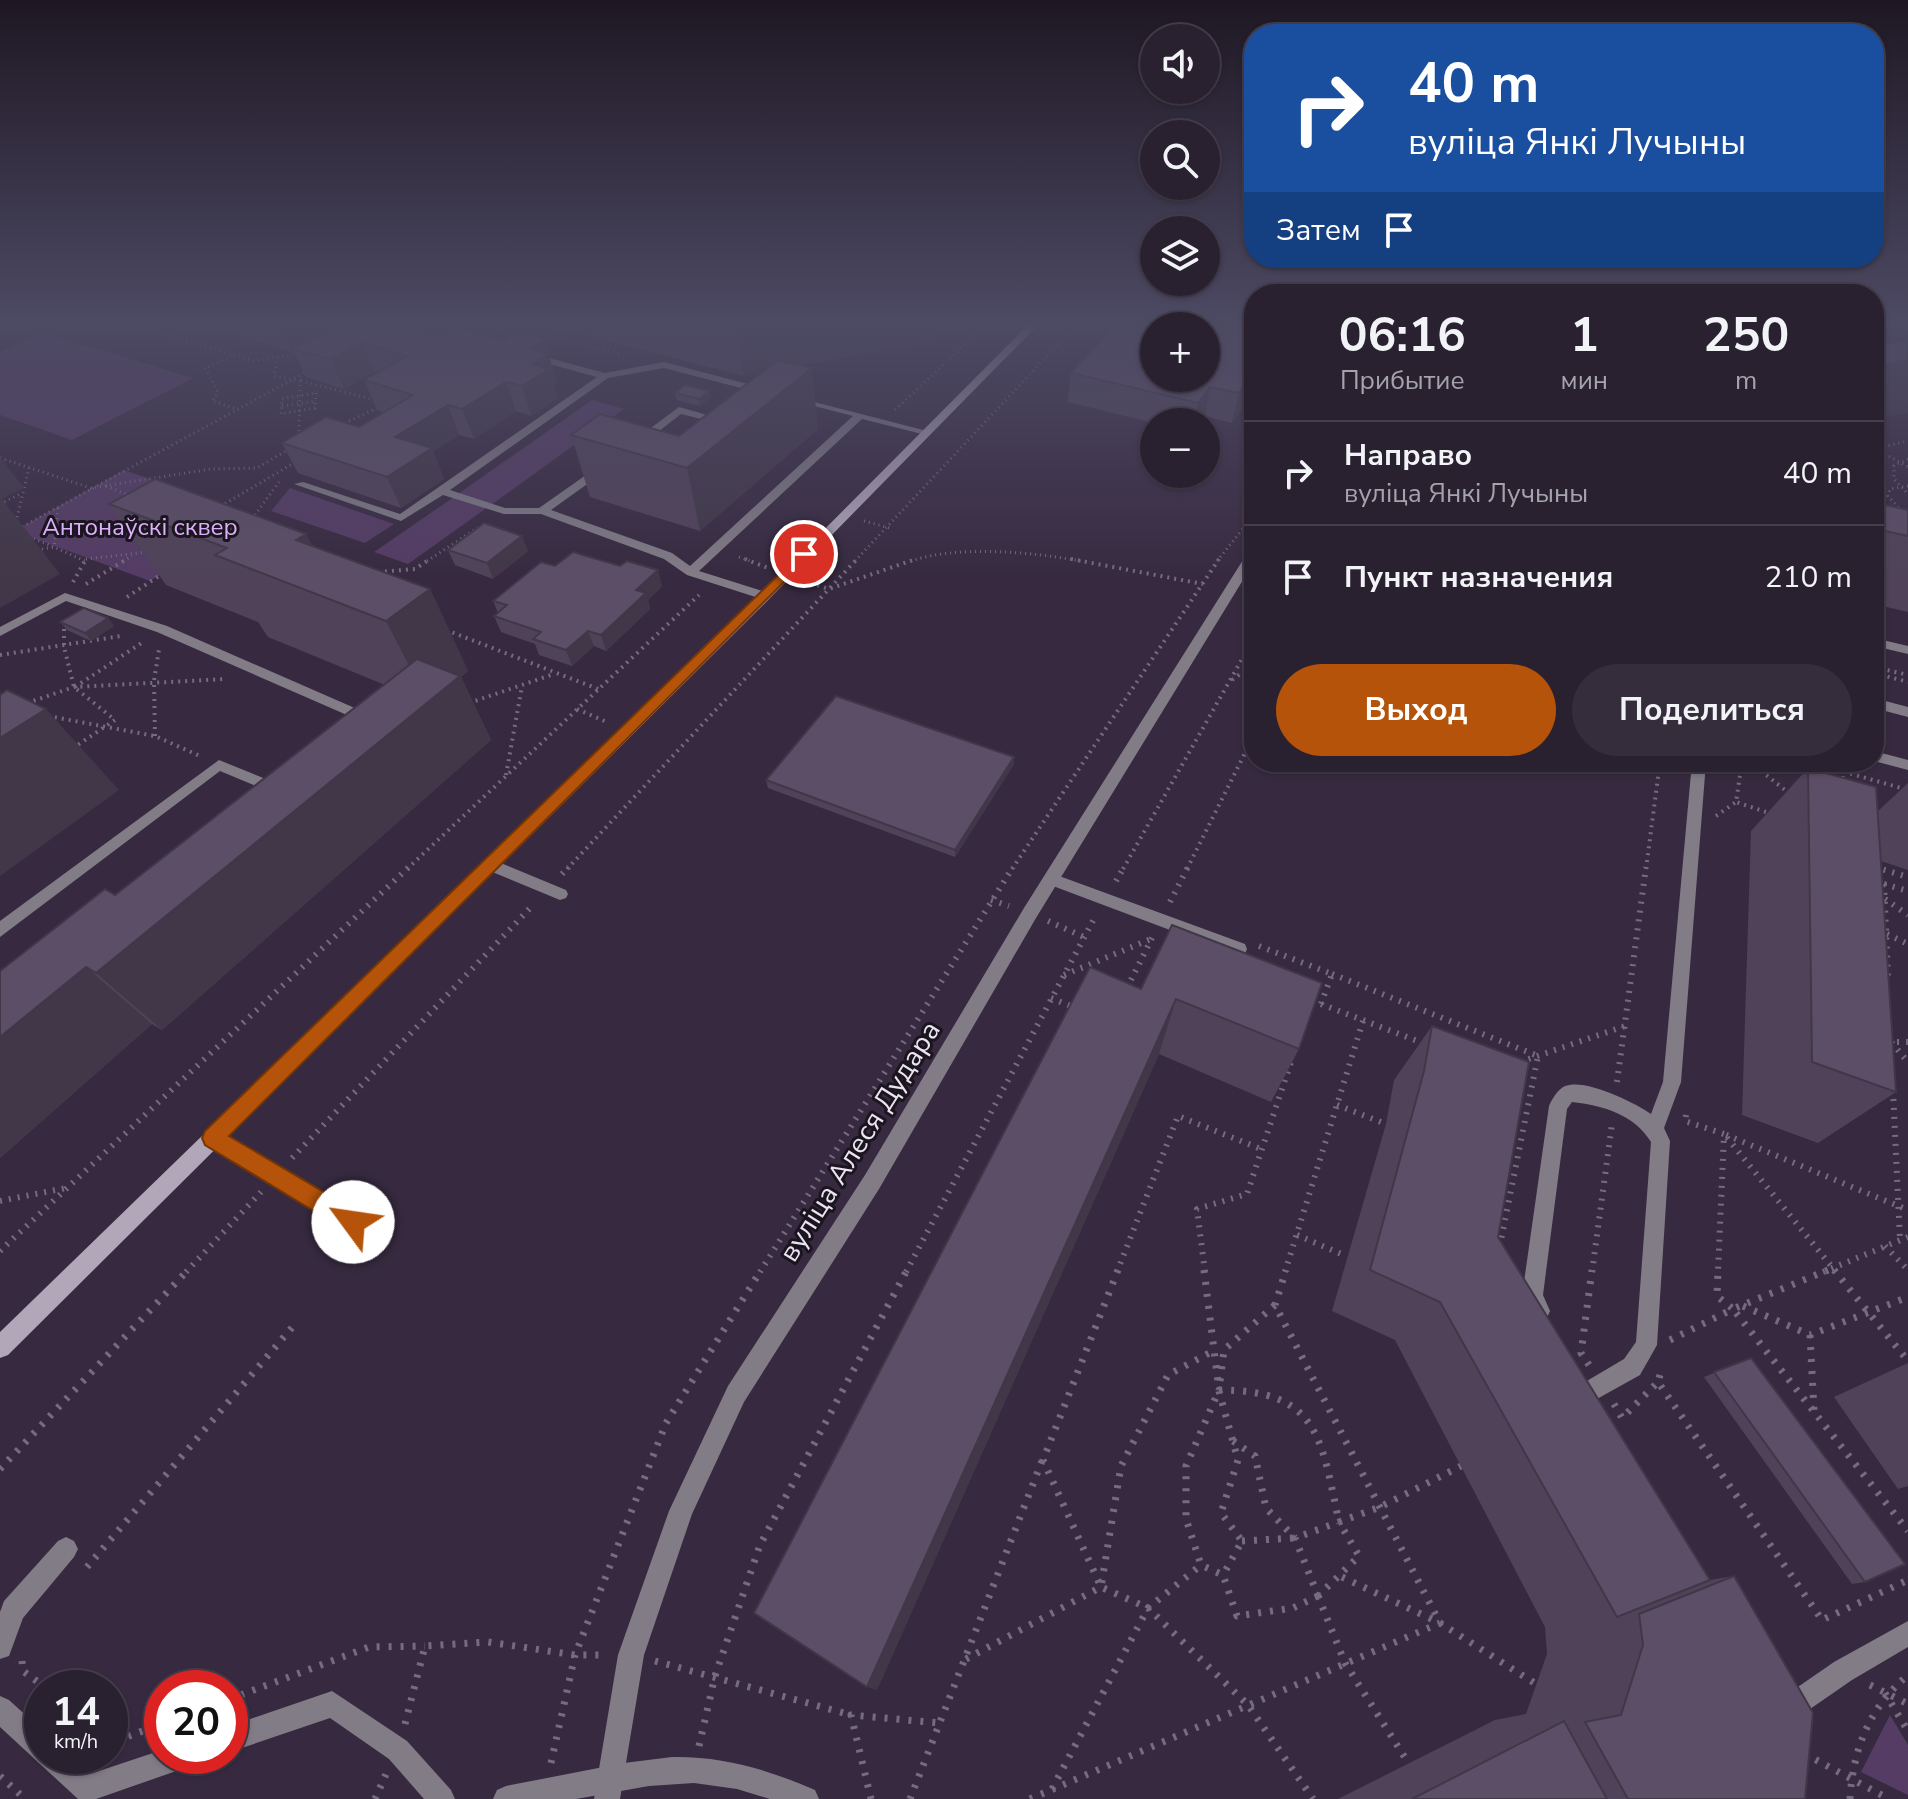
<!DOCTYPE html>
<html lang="ru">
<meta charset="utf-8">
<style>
:root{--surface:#292030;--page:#352d3c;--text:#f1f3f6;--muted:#a5a3ab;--line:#453e4c;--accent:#b45309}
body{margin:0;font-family:"Nunito Sans",sans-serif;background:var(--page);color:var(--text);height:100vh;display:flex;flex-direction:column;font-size:30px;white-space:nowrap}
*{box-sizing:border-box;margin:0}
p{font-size:26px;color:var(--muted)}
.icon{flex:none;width:44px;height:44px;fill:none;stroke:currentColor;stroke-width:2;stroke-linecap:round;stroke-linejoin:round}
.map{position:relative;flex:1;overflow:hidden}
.side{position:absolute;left:1244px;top:284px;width:640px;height:488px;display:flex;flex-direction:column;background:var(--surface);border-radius:32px;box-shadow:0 2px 6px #0004,0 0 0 2px var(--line)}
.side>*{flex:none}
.guide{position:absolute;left:1244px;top:24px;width:640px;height:244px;border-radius:32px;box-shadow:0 2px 6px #0004,0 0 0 2px var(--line);background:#1a4fa0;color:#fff;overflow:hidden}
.fabs{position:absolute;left:1140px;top:24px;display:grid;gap:16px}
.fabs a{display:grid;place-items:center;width:80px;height:80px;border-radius:50%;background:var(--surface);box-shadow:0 2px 6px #0004,0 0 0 2px var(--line);font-size:40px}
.speed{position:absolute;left:24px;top:1670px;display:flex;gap:16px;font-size:40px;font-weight:700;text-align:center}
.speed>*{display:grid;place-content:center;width:104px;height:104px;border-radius:50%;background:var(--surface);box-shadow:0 2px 6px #0004,0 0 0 2px var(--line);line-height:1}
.speed small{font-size:20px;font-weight:400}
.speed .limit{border:12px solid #d22;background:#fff;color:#111}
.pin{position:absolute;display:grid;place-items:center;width:68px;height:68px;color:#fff;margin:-34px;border:4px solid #fff;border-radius:50%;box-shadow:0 2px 8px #0007}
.me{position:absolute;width:88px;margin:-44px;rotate:301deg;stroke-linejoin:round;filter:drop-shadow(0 0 6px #0008)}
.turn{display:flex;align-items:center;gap:28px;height:168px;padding:0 32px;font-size:36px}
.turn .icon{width:104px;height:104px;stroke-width:2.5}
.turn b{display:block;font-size:56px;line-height:68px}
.then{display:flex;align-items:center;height:76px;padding:0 32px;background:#0003;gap:16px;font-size:30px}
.eta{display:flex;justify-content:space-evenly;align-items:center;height:136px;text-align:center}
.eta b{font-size:48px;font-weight:700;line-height:56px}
.cta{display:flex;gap:16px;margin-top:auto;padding:16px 32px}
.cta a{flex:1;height:92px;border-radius:48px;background:var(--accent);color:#fff;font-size:32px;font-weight:700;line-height:92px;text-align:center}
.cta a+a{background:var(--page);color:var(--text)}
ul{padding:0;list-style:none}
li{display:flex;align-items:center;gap:24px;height:104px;padding:0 32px;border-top:2px solid var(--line)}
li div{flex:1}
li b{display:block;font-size:30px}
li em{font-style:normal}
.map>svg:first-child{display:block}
</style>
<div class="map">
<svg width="1908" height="1799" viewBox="0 0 1908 1799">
<rect width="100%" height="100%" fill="#372a40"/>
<g fill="#553c65">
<path d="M43 333 193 378 72 440 0 415V352Z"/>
<path d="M592 400 624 409 491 505 458 494Z"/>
<path d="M124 470 257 516 150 581 14 531Z"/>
<path d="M290 488 394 524 365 543 271 511Z"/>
<path d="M454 497 488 507 408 564 374 552Z"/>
<path d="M1890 1715 1908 1745V1795L1861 1772Z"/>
</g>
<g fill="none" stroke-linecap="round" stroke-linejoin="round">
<g stroke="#776b7f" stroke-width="3" stroke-dasharray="1 4" stroke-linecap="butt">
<path d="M138 326 254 361 299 354"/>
<path d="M506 326 620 354"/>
<path d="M1874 337 1908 332"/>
<path d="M232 356 205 368 218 392 212 401 237 409"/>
<path d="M278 357 274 376 300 381 299 437"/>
<path d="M301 381 376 400"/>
<path d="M316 393 315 408 281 414 282 399Z"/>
<path d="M282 406 316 401"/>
<path d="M895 410 985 326"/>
<path d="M340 425 382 406"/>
<path d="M1874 449 1908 441"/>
<path d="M1876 449 1908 467"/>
<path d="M0 458 91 488 211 469 257 468 291 448"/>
<path d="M1908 459 1894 466V479L1908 494"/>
<path d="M106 486 130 496"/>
<path d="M1908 486 1890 489 1888 496 1908 518"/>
<path d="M0 504 22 493"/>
<path d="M221 506 299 460"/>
<path d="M252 519 279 482"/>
<path d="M864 521 890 528"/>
<path d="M16 522 29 468"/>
<path d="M18 529 308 371"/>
<path d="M29 537 54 547 58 507"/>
<path d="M37 550 54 547 85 561"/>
<path d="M739 557 750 561"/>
<path d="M86 559 148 552"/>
<path d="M123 561 132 556"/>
<path d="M427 561 479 527"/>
<path d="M855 561 1075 326"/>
<path d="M911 561C958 545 1032 552 1081 561"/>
<path d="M1217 561 1254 515"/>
</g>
<g stroke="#776b7f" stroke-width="4" stroke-dasharray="2 5" stroke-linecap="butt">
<path d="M745 559 768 568"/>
<path d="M1071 559 1203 584"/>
<path d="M378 572 415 569 430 559"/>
<path d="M804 581 829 589 916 559"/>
<path d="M73 582 86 559"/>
<path d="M86 584 127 559"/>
<path d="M127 597 165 572"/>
<path d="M64 622V647L74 687 115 720 73 748"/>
<path d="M446 630 598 689"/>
<path d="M0 655 121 636"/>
<path d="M1874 667 1908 675"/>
<path d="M1874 673 1908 682"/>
<path d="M1232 680 1254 664"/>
<path d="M75 687 143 642"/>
<path d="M27 703 74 687 226 679"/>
<path d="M469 703 554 674"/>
<path d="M577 709 609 723"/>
<path d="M48 716 155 736 200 756"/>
<path d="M155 736 154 681 159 649"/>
<path d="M1742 762 1736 802 1772 814"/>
<path d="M1750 762 1790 794"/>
<path d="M1810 762 1908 790"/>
<path d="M506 775 522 686"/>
<path d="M1842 785 1843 762"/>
<path d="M1716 816 1736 802"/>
<path d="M1875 867 1881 869"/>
<path d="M407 869 699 595"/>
<path d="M567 869 857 559"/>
<path d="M1012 869 1219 559"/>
<path d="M1123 869 1254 638"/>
<path d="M1187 869 1254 735"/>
<path d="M1646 869 1660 762"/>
</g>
<g stroke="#776b7f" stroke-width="6" stroke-dasharray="2 7" stroke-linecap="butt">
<path d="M1875 867 1908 877"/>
<path d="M562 874 569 867"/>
<path d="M1878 877 1884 884 1888 976"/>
<path d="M1116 881 1124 867"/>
<path d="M1884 884 1908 891"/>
<path d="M1885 899 1908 915"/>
<path d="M991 900 1009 906"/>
<path d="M1170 902 1188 867"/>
<path d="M1048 921 1084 937"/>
<path d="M1887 934 1908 944"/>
<path d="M1259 946 1332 974 1321 1004 1310 1000"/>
<path d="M1332 974 1538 1056 1500 1245"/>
<path d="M1064 975 1151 939"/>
<path d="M1127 988 1153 936"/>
<path d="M1051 998 1073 1007"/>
<path d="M1321 1004 1425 1044"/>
<path d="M1908 1042H1891L1908 1062"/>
<path d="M1520 1062 1625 1026"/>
<path d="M1617 1082 1646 867"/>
<path d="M1893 1090 1900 1240"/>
<path d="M1337 1105 1386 1124"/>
<path d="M1686 1115 1685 1121 1724 1134 1718 1272"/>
<path d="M292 1158 533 905"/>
<path d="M0 1201 66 1188"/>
<path d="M1297 1235 1346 1256"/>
<path d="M1885 1246 1908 1270"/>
<path d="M0 1251 409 867"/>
<path d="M186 1272 261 1192"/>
<path d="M760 1272 1013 867"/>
<path d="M906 1272 1095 917"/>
<path d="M1117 1272 1178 1116 1261 1149"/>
<path d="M1205 1272 1197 1209 1247 1194 1291 1062"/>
<path d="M1285 1272 1363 1021"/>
<path d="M1592 1272 1612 1124"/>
<path d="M1823 1272 1908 1237"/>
<path d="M1836 1272 1724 1134 1908 1210"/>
</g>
<g stroke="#776b7f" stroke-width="7" stroke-dasharray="3 9" stroke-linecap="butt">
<path d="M1118 1270 1043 1460 1101 1587 1121 1466 1168 1375 1213 1351"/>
<path d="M1204 1270 1219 1390"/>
<path d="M1828 1270 1733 1309 1908 1531"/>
<path d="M1834 1270 1908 1361"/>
<path d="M1743 1306 1810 1335 1908 1297"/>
<path d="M1810 1335 1814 1410"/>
<path d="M1670 1340 1733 1309 1717 1296 1718 1270"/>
<path d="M1589 1365 1581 1353 1592 1270"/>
<path d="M1660 1375 1658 1382 1822 1620 1908 1580"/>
<path d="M1220 1381 1224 1350 1275 1305"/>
<path d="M1219 1391 1238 1460 1221 1513 1242 1541 1223 1575"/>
<path d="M1614 1404 1622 1418 1658 1382"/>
<path d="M1233 1441 1255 1456 1266 1508 1295 1538"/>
<path d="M0 1469 188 1270"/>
<path d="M1339 1522 1380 1507 1461 1466"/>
<path d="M1242 1541 1294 1538"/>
<path d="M87 1567 295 1324"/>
<path d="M1342 1577 1440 1623 1536 1684"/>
<path d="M1318 1596 1345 1663 1409 1764"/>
<path d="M1318 1596 1293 1608 1237 1616 1223 1575 1201 1565 1186 1519V1466L1219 1390C1319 1390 1321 1438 1339 1522"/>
<path d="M1318 1596 1295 1538 1339 1522"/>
<path d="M1318 1596 1359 1556 1339 1522"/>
<path d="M966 1659 1101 1587 1148 1608 1201 1565"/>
<path d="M22 1661 23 1671 46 1688"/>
<path d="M655 1661 851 1715"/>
<path d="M1870 1685 1908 1704"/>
<path d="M1885 1693 1908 1731"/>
<path d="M230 1699 369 1647 425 1646"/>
<path d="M405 1724 425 1646 488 1642 575 1655H606"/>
<path d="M110 1735 118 1740"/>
<path d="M699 1746 715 1676 760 1545 907 1270"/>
<path d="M111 1751 118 1740 162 1724"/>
<path d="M1805 1754 1889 1799"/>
<path d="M551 1763 575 1655 666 1423 761 1270"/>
<path d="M0 1776 25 1799"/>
<path d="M1052 1789 1148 1608 1248 1705 1313 1799"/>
<path d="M375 1799 386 1774"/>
<path d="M871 1799 851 1715 940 1723"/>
<path d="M910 1799 1042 1461"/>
<path d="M1030 1799 1440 1623 1275 1305 1286 1270"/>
<path d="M1850 1799C1853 1749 1869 1708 1908 1675"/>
</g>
<g fill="#827c87" fill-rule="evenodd">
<path d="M530 353 605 373 664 362 767 389 769 391 764 394 664 368 608 378 450 490 505 508H539L596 468H604V472L551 510 672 553 690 566 853 416 791 400V396L931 432 926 435 862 419 699 571 769 593 771 596 765 600 687 575 664 559 541 514H504L443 495 401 521 294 484 303 482 400 514 597 377 527 358 525 356Z"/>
<path d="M679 407 746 426 688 474 620 455V451ZM681 414 733 427 686 467 632 452Z"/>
<path d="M65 593 167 626 373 716 375 719 368 724 363 722 157 632 66 601 0 636V627Z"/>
<path d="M1874 638 1908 646V654L1874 646Z"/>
<path d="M1874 751 1908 760V770L1874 761Z"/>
<path d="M219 760 283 786 285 790 278 795 220 771 0 937V921Z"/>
<path d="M1692 762H1706L1681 1082 1664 1128 1670 1141 1657 1345 1640 1375 1588 1404 1580 1401 1577 1393 1580 1385 1624 1359 1636 1342 1651 1142C1635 1115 1602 1105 1572 1102L1567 1109 1543 1295 1550 1311 1547 1318 1540 1321 1533 1318 1522 1296 1549 1106C1552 1099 1558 1089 1565 1086 1585 1078 1634 1102 1651 1114L1663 1082Z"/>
<path d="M491 859 566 890 568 894 566 898 560 900 485 869 483 865Z"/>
<path d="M1051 873 1245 944 1247 949 1245 954 1239 956 1045 883 1043 879 1045 875Z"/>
<path d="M212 1129 360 1215 363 1222 360 1229 353 1232 346 1229 205 1144 203 1138 205 1132Z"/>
<path d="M66 1537 74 1541 78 1549 74 1557 23 1618 9 1656 0 1659V1612L4 1601 58 1541Z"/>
<path d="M1908 1621V1647L1852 1680 1797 1718 1788 1722 1779 1718 1775 1709 1779 1700 1834 1662Z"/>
<path d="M332 1691 407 1741 451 1790 455 1799H424L389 1759 330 1718 230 1752V1726Z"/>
<path d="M0 1696 9 1700 42 1730V1756H70L90 1774 162 1750V1756H195L191 1765 182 1769 96 1799H78L0 1727Z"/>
<path d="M672 1757C723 1756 769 1770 815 1790L819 1799H770L737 1789 694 1783 649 1786 576 1799H493L497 1790 506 1786 624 1763Z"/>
</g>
<g fill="#827c87" fill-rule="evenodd">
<path d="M1254 548V562L1036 918 879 1189 744 1402 692 1514 644 1655 620 1799H594L618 1655 669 1511 728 1386 865 1175 1024 908 1248 552Z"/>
<path d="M1874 698 1908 707V717L1874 708Z"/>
</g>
<path fill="#b1a7b9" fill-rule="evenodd" d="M1027 326H1037L769 599 8 1355 0 1358V1332L761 593Z"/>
</g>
<g fill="#504359">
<path d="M169 326H341L327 333 344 326H430L433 335 441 337 503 340 544 339 557 383 554 385 558 398 531 416 516 411 474 439 459 435 433 451 444 479 401 508 298 473 282 443 359 427 384 412 377 410 364 380 377 373 374 372 344 389 306 377 293 350 291 351 216 328 201 336Z"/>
<path d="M551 326H946L926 343 801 365 818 429 700 531 590 497 571 435 679 436 762 372 743 376Z"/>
<path d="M1254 326 1232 423 1205 416 1201 422H1154V423L1068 402 1071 373Z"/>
<path d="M675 393 710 398 700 406 677 400Z"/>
<path d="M109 504 313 546 430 589 468 671 461 677 491 740 162 1030 152 1024 0 1158V971L115 895 385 685 268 637 258 622 166 585Z"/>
<path d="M1881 504 1908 510V612L1874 604V513Z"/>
<path d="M448 550 528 551 493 579 455 565Z"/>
<path d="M555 566 662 586 648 600 650 609 606 651 594 646 572 666 539 655 535 644 501 632 494 616 498 613 493 601Z"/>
<path d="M108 618 114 626 91 641 67 630 60 622Z"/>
<path d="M1014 764 955 857 768 788 766 780Z"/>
<path d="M1808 768 1877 812 1908 783V870L1881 861 1896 1092 1818 1143 1742 1115 1751 831Z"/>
<path d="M1172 925 1299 1049 1271 1102 1159 1054 877 1690Z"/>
<path d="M1432 1026 1498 1237 1710 1580 1734 1576 1805 1799H1338L1495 1720 1526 1714 1547 1654 1545 1627 1395 1340 1332 1311 1386 1124 1394 1080Z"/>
<path d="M1751 1358 1865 1582 1852 1584 1704 1377Z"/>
<path d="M1908 1363V1486L1898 1489 1834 1397Z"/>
</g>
<g fill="#413748">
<path d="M195 326H215L216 328 201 336Z"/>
<path d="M278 326H341L295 349 292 348 293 350 291 351Z"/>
<path d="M395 326H430L435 338Z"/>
<path d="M735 326H946L926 343 743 376Z"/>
<path d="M544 339 557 383 554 385 558 398 531 416 522 386 532 364 529 349Z"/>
<path d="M362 343 374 372 344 389 331 359Z"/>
<path d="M1254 343V363L1242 359Z"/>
<path d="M1908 360V413L1874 419V366Z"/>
<path d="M812 368 818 429 700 531 687 468Z"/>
<path d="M1254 372V392L1232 423 1239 393Z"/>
<path d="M506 382 516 411 474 439 462 409Z"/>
<path d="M1210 387 1205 416 1201 422H1195L1198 403Z"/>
<path d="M709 391 710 398 700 406 699 399Z"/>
<path d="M448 405 459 435 433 451 444 479 401 508 387 477 395 437Z"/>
<path d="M0 457 24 488 2 499 60 574 0 608Z"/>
<path d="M306 534 345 605 296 540Z"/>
<path d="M522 536 528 551 493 579 487 563Z"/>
<path d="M658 570 662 586 648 600 650 609 606 651 601 635 636 590Z"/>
<path d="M430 589 468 671 461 677 491 740 162 1030 96 973 428 702 386 621Z"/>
<path d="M108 618 114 626 91 641 85 633Z"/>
<path d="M588 631 594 646 572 666 566 650Z"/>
<path d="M46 709 119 790 0 876V738Z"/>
<path d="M1014 757V764L955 857V850Z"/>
<path d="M86 967 152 1024 0 1158V1037Z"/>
<path d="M1176 999 1159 1054 877 1690 867 1687Z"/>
</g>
<g fill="#5d4e67" stroke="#413748" stroke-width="2" fill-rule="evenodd">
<path d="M344 326H399L441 337 457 328 503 340 516 332 544 339 529 349 549 354 532 364 549 369 522 386 506 382 462 409 448 405 395 437 432 448 387 477 282 443 326 417 359 427 413 395 364 380 407 356 362 343 331 359 292 348Z"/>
<path d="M1115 326H1254V343L1242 359 1254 362V372L1239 393 1210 387 1198 403 1071 373ZM1154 326H1206V378H1154Z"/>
<path d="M1908 340V360L1874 366V347Z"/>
<path d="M778 360 812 368 687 468 571 435 600 414 679 436Z"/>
<path d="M685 385 709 391 699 399 675 393Z"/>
<path d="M155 479 306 534 296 540 430 589 386 621 215 555 227 548 109 504Z"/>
<path d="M1881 504 1908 510V536L1880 530Z"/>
<path d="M484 523 522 536 487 563 448 550Z"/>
<path d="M573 552 620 566 627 561 658 570 636 590 646 593 601 635 588 631 566 650 533 639 541 632 494 616 507 605 493 601 541 562 555 566Z"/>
<path d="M84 608 108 618 85 633 60 622Z"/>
<path d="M417 659 460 676 96 973 86 967 0 1037V971L105 889 115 895Z"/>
<path d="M7 690 46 709 0 738V695Z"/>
<path d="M836 696 1014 757 955 850 766 780Z"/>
<path d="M1808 768 1876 787 1896 1092 1812 1062Z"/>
<path d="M1172 925 1322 983 1299 1049 1176 999 867 1687 754 1613 1090 967 1141 989Z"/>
<path d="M1432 1026 1529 1062 1498 1237 1710 1580 1617 1617 1440 1302 1370 1270 1424 1071Z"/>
<path d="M1751 1358 1905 1564 1865 1582 1714 1372Z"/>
<path d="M1734 1576 1813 1713 1805 1799H1628L1585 1722 1621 1715 1643 1645 1639 1614Z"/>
<path d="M1564 1721 1607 1799H1412Z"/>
</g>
<linearGradient id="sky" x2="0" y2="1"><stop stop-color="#1e1723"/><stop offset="0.56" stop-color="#4d4a64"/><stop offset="1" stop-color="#4d4a64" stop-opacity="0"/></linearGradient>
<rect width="1908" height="577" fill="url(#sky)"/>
<path fill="#b45309" stroke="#753606" stroke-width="2" d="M804 550 811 554 809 557 229 1136 361 1214 365 1222 361 1230 353 1233 345 1230 205 1145 202 1138 205 1131Z"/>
<g text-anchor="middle" stroke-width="6" stroke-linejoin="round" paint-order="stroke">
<g font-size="24" fill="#dbaffa" stroke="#1b151f">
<text x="140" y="535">Антонаўскі сквер</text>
</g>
<g font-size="28" fill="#ece4f2" stroke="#1b151f">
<text transform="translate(859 1141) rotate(-58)" y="10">вуліца Алеся Дудара</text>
</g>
</g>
</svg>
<div class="fabs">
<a><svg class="icon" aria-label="sound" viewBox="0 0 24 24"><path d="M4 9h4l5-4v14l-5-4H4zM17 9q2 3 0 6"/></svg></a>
<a><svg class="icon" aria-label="search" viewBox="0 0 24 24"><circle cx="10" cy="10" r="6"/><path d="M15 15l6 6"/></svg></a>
<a><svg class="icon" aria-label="layers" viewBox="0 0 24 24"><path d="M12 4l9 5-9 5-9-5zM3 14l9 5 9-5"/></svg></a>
<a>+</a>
<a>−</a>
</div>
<div class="speed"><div>14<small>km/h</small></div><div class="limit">20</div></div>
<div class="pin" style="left:804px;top:554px;background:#d93025"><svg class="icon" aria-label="arrive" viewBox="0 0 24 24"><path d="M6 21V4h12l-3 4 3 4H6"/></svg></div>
<svg class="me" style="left:353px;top:1222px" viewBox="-20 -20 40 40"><circle r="19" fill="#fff"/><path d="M0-13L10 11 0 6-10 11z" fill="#b45309"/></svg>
<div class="guide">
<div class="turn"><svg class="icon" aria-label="right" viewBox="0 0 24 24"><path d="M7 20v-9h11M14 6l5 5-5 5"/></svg><div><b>40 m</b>вуліца Янкі Лучыны</div></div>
<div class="then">Затем<svg class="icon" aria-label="arrive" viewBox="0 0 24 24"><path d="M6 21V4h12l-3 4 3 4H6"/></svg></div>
</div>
<section class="side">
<div class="eta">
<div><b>06:16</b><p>Прибытие</p></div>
<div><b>1</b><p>мин</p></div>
<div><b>250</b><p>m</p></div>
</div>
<ul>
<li><svg class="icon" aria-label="right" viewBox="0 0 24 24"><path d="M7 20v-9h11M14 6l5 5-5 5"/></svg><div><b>Направо</b><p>вуліца Янкі Лучыны</p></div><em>40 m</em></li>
<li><svg class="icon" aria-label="arrive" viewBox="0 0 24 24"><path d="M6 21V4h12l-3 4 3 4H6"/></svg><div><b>Пункт назначения</b></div><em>210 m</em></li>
</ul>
<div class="cta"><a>Выход</a><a>Поделиться</a></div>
</section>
</div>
